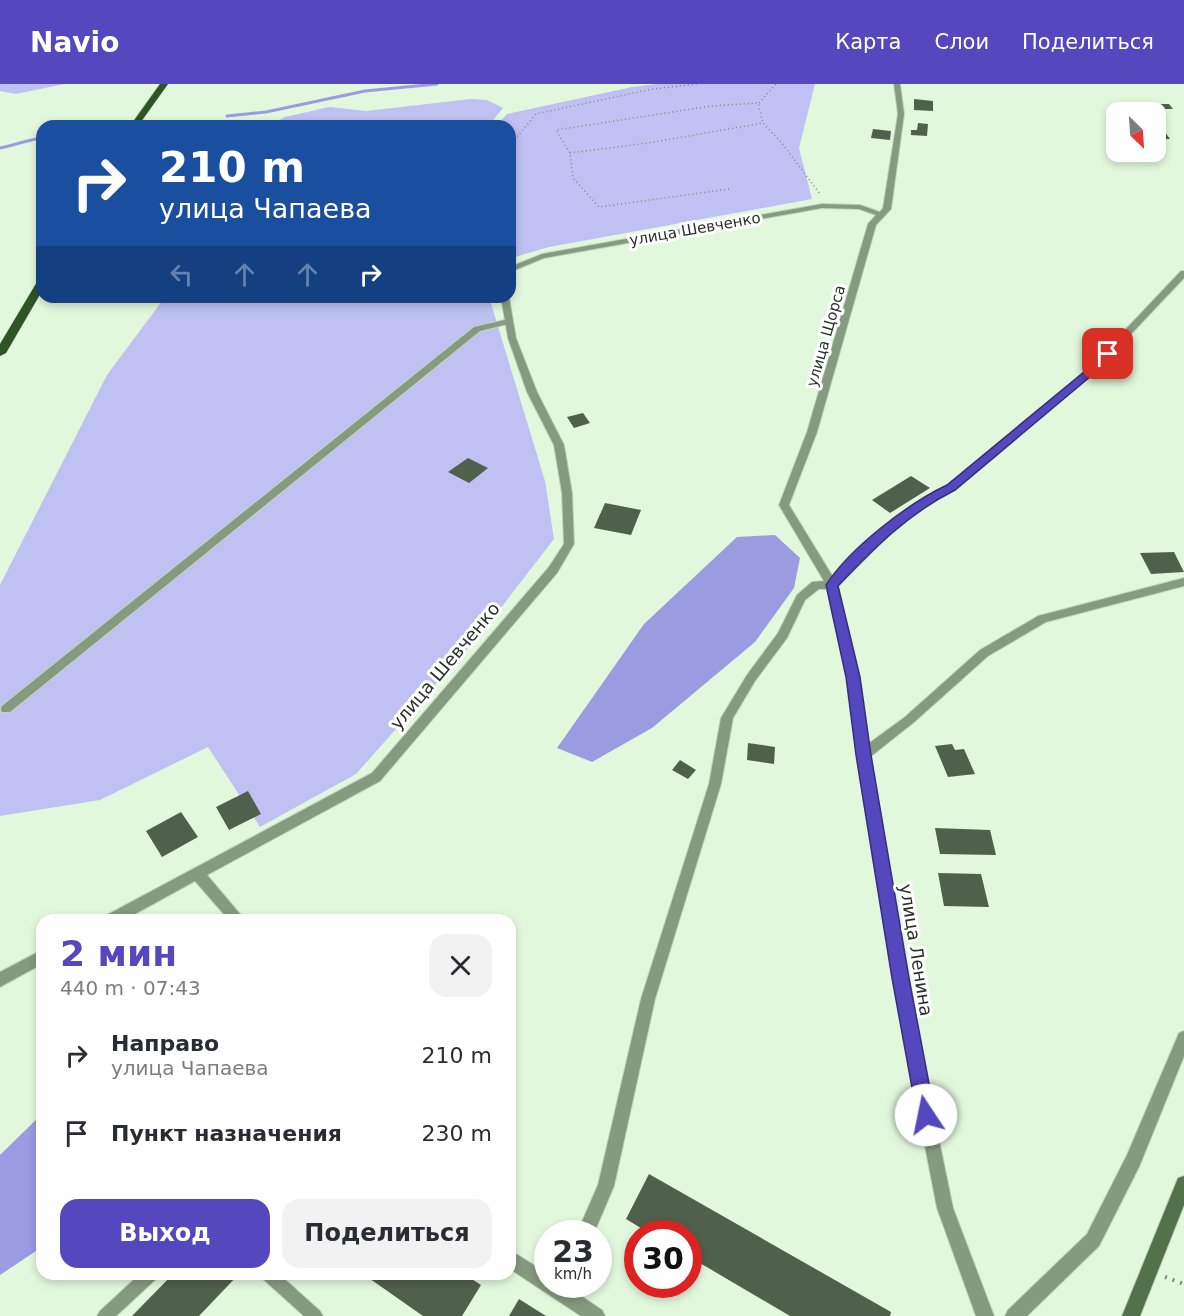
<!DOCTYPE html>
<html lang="ru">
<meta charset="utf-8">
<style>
:root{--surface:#fff;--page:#f2f2f3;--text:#2b2b33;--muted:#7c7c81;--accent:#5547be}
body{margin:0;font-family:"DejaVu Sans",sans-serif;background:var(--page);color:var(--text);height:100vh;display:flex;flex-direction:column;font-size:22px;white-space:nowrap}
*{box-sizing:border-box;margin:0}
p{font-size:20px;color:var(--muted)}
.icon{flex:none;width:33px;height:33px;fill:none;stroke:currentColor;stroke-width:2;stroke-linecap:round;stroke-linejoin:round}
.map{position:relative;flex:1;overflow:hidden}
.side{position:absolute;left:36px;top:830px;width:480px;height:366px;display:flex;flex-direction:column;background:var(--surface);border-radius:18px;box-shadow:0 3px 9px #0003}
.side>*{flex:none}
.hud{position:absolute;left:36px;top:36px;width:480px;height:183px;border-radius:18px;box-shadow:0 3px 9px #0003;background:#1a4fa0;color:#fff;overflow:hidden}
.needle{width:39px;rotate:155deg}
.tools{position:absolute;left:1106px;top:18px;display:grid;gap:12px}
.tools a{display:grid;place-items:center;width:60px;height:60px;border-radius:12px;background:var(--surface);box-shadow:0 3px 9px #0003;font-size:30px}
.speed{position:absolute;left:534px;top:1136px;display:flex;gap:12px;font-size:30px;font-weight:700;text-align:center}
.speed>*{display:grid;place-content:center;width:78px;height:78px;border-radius:50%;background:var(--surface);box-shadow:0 3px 9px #0003;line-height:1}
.speed small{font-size:15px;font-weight:400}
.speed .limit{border:9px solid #d22;background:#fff;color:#111}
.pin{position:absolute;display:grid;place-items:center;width:51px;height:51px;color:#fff;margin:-26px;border-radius:12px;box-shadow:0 3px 9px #0006}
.me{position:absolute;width:66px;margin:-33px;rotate:349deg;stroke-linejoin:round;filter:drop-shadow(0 0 4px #0008)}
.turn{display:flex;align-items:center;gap:21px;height:126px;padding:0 24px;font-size:27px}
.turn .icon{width:78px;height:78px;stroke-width:2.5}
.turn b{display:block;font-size:42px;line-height:51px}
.lanes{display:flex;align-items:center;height:57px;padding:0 24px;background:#0003;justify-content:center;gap:30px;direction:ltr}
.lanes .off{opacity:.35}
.round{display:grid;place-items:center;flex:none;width:63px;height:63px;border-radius:18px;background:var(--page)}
.overview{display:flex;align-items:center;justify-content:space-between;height:102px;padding:0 24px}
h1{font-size:36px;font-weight:600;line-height:45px;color:var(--accent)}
.action{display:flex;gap:12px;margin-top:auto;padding:12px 24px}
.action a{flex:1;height:69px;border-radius:18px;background:var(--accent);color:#fff;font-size:24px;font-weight:600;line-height:69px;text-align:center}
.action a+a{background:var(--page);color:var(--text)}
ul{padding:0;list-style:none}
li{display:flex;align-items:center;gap:18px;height:78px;padding:0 24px}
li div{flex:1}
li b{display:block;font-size:22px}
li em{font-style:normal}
header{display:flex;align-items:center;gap:36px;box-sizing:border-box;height:84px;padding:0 30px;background:var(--accent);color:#fff}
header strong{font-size:28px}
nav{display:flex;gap:33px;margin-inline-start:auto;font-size:21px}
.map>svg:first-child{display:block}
</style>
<header>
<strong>Navio</strong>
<nav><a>Карта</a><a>Слои</a><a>Поделиться</a></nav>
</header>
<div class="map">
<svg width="1184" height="1232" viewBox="0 0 1184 1232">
<rect width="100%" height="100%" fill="#e2f8dd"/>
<g fill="#bec1f1">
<path d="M0 0H64L16 10 0 7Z"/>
<path d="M657 0H815L799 64 812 115 549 163 518 172 510 177V42H496L507 30 632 3Z"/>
<path d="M471 15 487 16 503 24 488 42H268L285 33 329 23 366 27Z"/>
<path d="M165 213H489L545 397 554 455 483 547 356 690 260 743 208 663 100 716 0 732V501L107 291Z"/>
</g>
<g fill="#9a9be1">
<path d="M775 451 800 474 794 504 755 558 652 644 592 678 557 664 644 540 737 453Z"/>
<path d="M42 1030V1163L0 1191V1071Z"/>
</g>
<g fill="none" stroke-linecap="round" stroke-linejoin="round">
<g stroke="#9a9be1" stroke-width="3">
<path d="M227 32 266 28 365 7 437 0"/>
<path d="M0 64C15 61 27 56 42 54"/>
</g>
</g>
<g fill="#4f614a">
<path d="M914 15 933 17V27L914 26Z"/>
<path d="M1144 20H1169L1173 25H1147Z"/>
<path d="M918 39 928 40 927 52 911 51V46H917Z"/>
<path d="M1155 44H1162L1170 55H1155Z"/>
<path d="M873 45 891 47 890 56 871 54Z"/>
<path d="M583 329 590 339 574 344 567 333Z"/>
<path d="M468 374 488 384 469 399 448 388Z"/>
<path d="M911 392 930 404 890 429 872 416Z"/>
<path d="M605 419 641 426 631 451 594 444Z"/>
<path d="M1174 468 1184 488 1151 490 1140 469Z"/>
<path d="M748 659 775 663 774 680 747 676Z"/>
<path d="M952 660 955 666 964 665 975 690 948 693 935 662Z"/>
<path d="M680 676 696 686 688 695 672 686Z"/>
<path d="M248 707 261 730 229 746 216 723Z"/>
<path d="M181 728 198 753 162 773 146 747Z"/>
<path d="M935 744 990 746 996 771 940 770Z"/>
<path d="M938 789 981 790 989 823 944 822Z"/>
<path d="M649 1090 891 1228 890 1232H790L688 1172V1149H649L626 1135Z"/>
<path d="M173 1190H239L199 1232H132Z"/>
<path d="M363 1190H464L481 1201 462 1232H423Z"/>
<path d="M519 1215 546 1232H509Z"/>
</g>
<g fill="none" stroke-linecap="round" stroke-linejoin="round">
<defs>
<g id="service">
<path d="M509 235H512V239L480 247 10 628H2L1 625 2 622 474 243Z"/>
<path d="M140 1190H159L156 1195 116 1232H97L100 1227Z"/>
<path d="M260 1190H279L320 1227 323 1232H304L263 1195Z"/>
</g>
<g id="minor">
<path d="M894 0H900L904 30 891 125 876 141 817 348 789 421 833 493 883 444 914 421 947 402 1090 283 1181 187H1184V194L1096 287 955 406 921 425 891 449 838 502 859 593 868 660 905 633 980 566 1038 532 1184 494V502L1046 538 988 572 913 639 870 673 915 939 953 1124 994 1232H976L937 1124 901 939 857 671 847 593 827 505H819L805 516 787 554 755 597 733 634 721 700 655 915 614 1102 594 1149H577L598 1101 641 915 709 700 721 634 747 591 778 549 797 511 812 498 824 497 779 421 807 348 868 140 876 131 859 125 822 124 544 174 510 188V183L542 170 822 120 860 121 880 128 883 124 898 30Z"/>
<path d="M501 213H509L516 254 537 308 564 361 572 409 574 460 557 489 380 697 207 791 245 836H229L195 797 124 836H103L105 832 372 689 549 483 564 460 562 409 554 361 527 308 508 254Z"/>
<path d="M42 866V880L0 903V888Z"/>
<path d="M1184 947V972L1139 1083 1099 1162 1027 1232H1005L1008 1226 1087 1150 1127 1071 1179 949Z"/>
<path d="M510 1166 548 1190V1200H563L602 1226 605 1232H581L510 1185Z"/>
</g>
<path id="secondary" d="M1184 1092V1121L1140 1232H1122L1178 1094Z"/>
<g id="primary">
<path d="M160 0H168L138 42H130Z"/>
<path d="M42 195V207L6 269 0 272V260L37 198Z"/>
</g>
</defs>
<use href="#service" stroke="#c1d4bc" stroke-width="2"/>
<use href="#minor" stroke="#c1d4bc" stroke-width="2"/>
<use href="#secondary" stroke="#c1d4bc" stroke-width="2"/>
<use href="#primary" stroke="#c1d4bc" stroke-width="1"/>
<g stroke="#7d8c7a" stroke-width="1.5" stroke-dasharray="1 3" stroke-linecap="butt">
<path d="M759 19 776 0"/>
<path d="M510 55 516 54 536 30 652 5 698 0"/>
<path d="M570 69 648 59 763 39 781 58 820 110"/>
<path d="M729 105 599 123 573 94 570 69 556 46 711 22 758 19 763 39"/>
</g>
<path stroke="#7d8c7a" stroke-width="4" stroke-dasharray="2 6" stroke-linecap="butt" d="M1165 1193 1184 1200"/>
<use href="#service" fill="#859b80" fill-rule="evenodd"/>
<use href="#minor" fill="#859b80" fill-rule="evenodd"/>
<use href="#secondary" fill="#53724b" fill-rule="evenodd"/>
<use href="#primary" fill="#2f5425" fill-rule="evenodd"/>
</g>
<path fill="#5547be" stroke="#372e7c" stroke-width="1.5" d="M1104 267 1113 270 1097 287 955 406C909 429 873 465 838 502L860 593 871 671 909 894 935 1031 933 1038 926 1040 920 1038 917 1031 892 894 856 671 846 593 826 501C850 464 907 420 947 401L1090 283Z"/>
<g text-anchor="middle" stroke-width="6" stroke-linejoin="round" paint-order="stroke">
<g font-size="15" fill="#293127" stroke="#fff">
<text transform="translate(695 145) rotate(-10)" y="5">улица Шевченко</text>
<text transform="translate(826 252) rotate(-74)" y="5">улица Щорса</text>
</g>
<g font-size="18" fill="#293127" stroke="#fff">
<text transform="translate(445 582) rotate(-50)" y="6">улица Шевченко</text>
<text transform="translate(916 866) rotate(81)" y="6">улица Ленина</text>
</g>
</g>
</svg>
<div class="tools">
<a><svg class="needle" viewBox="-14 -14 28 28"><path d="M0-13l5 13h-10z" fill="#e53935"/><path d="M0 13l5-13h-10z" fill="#7c7c81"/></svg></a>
</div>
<div class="speed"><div>23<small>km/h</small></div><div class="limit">30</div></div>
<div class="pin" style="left:1108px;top:270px;background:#d93025"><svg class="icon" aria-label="arrive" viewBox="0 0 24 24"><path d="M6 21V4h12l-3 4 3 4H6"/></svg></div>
<svg class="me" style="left:926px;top:1031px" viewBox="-20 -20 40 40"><circle r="19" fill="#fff"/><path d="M0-13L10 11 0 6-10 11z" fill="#5547be"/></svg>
<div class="hud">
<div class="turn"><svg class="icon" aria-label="right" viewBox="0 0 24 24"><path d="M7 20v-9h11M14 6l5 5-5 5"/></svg><div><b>210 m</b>улица Чапаева</div></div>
<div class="lanes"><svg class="icon off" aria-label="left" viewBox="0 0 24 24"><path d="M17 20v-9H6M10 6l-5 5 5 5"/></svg><svg class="icon off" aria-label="ahead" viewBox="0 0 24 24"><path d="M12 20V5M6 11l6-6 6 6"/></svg><svg class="icon off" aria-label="ahead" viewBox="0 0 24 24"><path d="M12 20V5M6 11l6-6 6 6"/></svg><svg class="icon" aria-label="right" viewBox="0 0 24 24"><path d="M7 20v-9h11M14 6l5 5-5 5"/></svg></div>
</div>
<section class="side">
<div class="overview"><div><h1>2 мин</h1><p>440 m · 07:43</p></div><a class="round"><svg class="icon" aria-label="close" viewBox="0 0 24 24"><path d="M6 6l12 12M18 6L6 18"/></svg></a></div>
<ul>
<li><svg class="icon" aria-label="right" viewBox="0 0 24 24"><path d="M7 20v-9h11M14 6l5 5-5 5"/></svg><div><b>Направо</b><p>улица Чапаева</p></div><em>210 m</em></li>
<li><svg class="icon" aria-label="arrive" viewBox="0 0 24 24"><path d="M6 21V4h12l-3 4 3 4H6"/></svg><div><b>Пункт назначения</b></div><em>230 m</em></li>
</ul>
<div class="action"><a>Выход</a><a>Поделиться</a></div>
</section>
</div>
